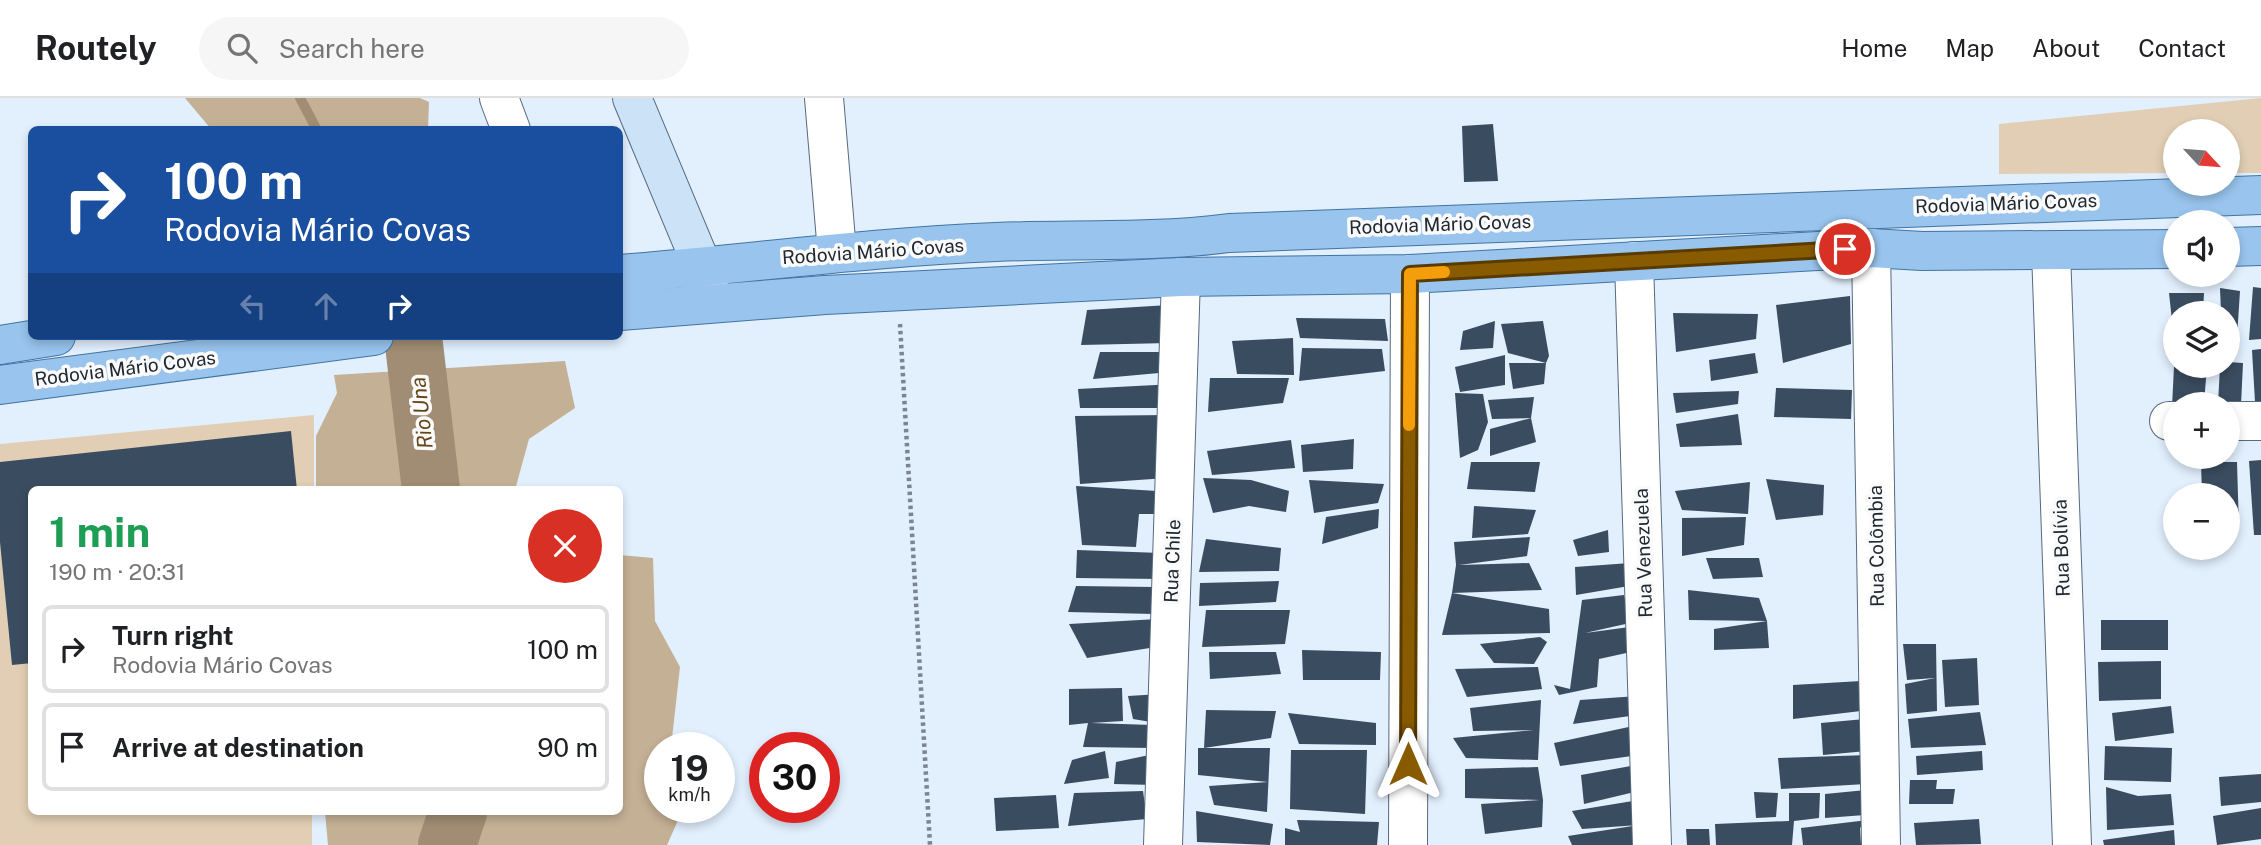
<!DOCTYPE html>
<meta charset="utf-8">
<style>
:root{--surface:#fff;--page:#f6f6f6;--text:#202124;--muted:#757577;--line:#e0e0e0}
body{margin:0;font-family:"Public Sans",sans-serif;background:var(--page);color:var(--text);height:100vh;display:flex;flex-direction:column;font-size:26px;white-space:nowrap}
*{box-sizing:border-box;margin:0}
p{font-size:23px;color:var(--muted)}
.icon{flex:none;width:38px;height:38px;fill:none;stroke:currentColor;stroke-width:2;stroke-linecap:round;stroke-linejoin:round}
.map{position:relative;flex:1;overflow:hidden}
.sheet{position:absolute;left:28px;top:388px;width:595px;height:329px;display:flex;flex-direction:column;background:var(--surface);border-radius:10px;box-shadow:0 4px 10px #0003}
.sheet>*{flex:none}
.banner{position:absolute;left:28px;top:28px;width:595px;height:214px;border-radius:10px;box-shadow:0 4px 10px #0003;background:#1a4fa0;color:#fff;overflow:hidden}
.needle{width:46px;rotate:116deg}
.tools{position:absolute;left:2163px;top:21px;display:grid;gap:14px}
.tools a{display:grid;place-items:center;width:77px;height:77px;border-radius:50%;background:var(--surface);box-shadow:0 4px 10px #0003;font-size:35px}
.speed{position:absolute;left:644px;top:634px;display:flex;gap:14px;font-size:35px;font-weight:700;text-align:center}
.speed>*{display:grid;place-content:center;width:91px;height:91px;border-radius:50%;background:var(--surface);box-shadow:0 4px 10px #0003;line-height:1}
.speed small{font-size:18px;font-weight:400}
.speed .limit{border:10px solid #d22;background:#fff;color:#111}
.pin{position:absolute;display:grid;place-items:center;width:60px;height:60px;color:#fff;margin:-30px;border:4px solid #fff;border-radius:50%;box-shadow:0 2px 7px #0007}
.me{position:absolute;width:77px;margin:-38px;rotate:0deg;stroke-linejoin:round;filter:drop-shadow(0 0 5px #0008)}
.turn{display:flex;align-items:center;gap:24px;height:147px;padding:0 21px;font-size:32px}
.turn .icon{width:91px;height:91px;stroke-width:2.5}
.turn b{display:block;font-size:49px;line-height:60px}
.lanes{display:flex;align-items:center;height:66px;padding:0 21px;background:#0003;justify-content:center;gap:35px;direction:ltr}
.lanes .off{opacity:.35}
.round{display:grid;place-items:center;flex:none;width:74px;height:74px;border-radius:37px;background:var(--page)}
.headline{display:flex;align-items:center;justify-content:space-between;height:119px;padding:0 21px}
h1{font-size:42px;font-weight:700;line-height:52px;color:#1e9e55}
ul{padding:0;list-style:none}
li{display:flex;align-items:center;gap:21px;height:88px;margin:0 14px 10px;padding:0 7px;border:4px solid var(--line);border-radius:10px}
li div{flex:1}
li b{display:block;font-size:26px}
li em{font-style:normal}
header{display:flex;align-items:center;gap:42px;box-sizing:border-box;height:98px;padding:0 35px;background:var(--surface);border-bottom:2px solid var(--line)}
header strong{font-size:33px}
nav{display:flex;gap:38px;margin-inline-start:auto;font-size:24px}
.search{width:490px;height:63px;background:var(--page);display:flex;align-items:center;gap:18px;box-sizing:border-box;padding:0 24px;border-radius:38px;color:var(--muted);font-size:26px}
.map>svg:first-child{display:block}
</style>
<header>
<strong>Routely</strong>
<div class="search"><svg class="icon" aria-label="search" viewBox="0 0 24 24"><circle cx="10" cy="10" r="6"/><path d="M15 15l6 6"/></svg>Search here</div>
<nav><a>Home</a><a>Map</a><a>About</a><a>Contact</a></nav>
</header>
<div class="map">
<svg width="2261" height="747" viewBox="0 0 2261 747">
<rect width="100%" height="100%" fill="#e2effd"/>
<g fill="#e1ceb4">
<path d="M2261 0V75H2228V33H2175V75L1999 76V26Z"/>
<path d="M314 317V392H32V714H312V747H0V346Z"/>
</g>
<g fill="#c4b095">
<path d="M185 0H420L429 4 428 31H211Z"/>
<path d="M565 263 575 310 529 341 515 392H316V338L337 295 334 277Z"/>
<path d="M620 457 653 460 655 523 680 569 671 649H660V709H677L679 720 667 747H328L325 714H620Z"/>
</g>
<g fill="none" stroke-linecap="round" stroke-linejoin="round">
<path stroke="#a08d73" stroke-width="10" d="M300 0 317 32"/>
<g stroke="#a08d73" stroke-width="58">
<path d="M413 238 431 392"/>
<path d="M447 747 458 714"/>
</g>
</g>
<g fill="#3a4c5f">
<path d="M1493 26 1498 83 1464 84 1462 28Z"/>
<path d="M2253 189 2261 190V241L2249 242Z"/>
<path d="M2220 190 2240 193 2236 255 2228 254V215H2221Z"/>
<path d="M2169 195H2204L2203 215H2175V250Z"/>
<path d="M1850 198 1851 246 1783 265 1776 207Z"/>
<path d="M1169 207V245L1081 247 1087 212Z"/>
<path d="M1673 215 1758 216 1756 241 1676 254Z"/>
<path d="M1296 220 1385 221 1388 243 1300 240Z"/>
<path d="M1495 223 1493 250 1460 252 1463 233Z"/>
<path d="M1543 223 1549 258 1546 265 1508 255 1501 226Z"/>
<path d="M1293 240 1294 277 1237 276 1232 243Z"/>
<path d="M1302 250 1382 251 1385 273 1299 283Z"/>
<path d="M2261 251V304H2255L2252 252Z"/>
<path d="M1100 254H1165L1170 274 1093 281Z"/>
<path d="M1755 255 1758 275 1711 283 1709 262Z"/>
<path d="M1505 257V287L1460 294 1455 269Z"/>
<path d="M2228 264 2243 265 2241 307 2218 306 2220 268H2228Z"/>
<path d="M1509 265H1546L1544 286 1513 291Z"/>
<path d="M2174 268H2207L2204 306 2172 309Z"/>
<path d="M1210 280H1289L1283 305 1208 314Z"/>
<path d="M1175 286 1167 310H1080L1078 291Z"/>
<path d="M1776 290 1852 292 1851 321 1774 319Z"/>
<path d="M1739 293 1738 306 1676 315 1673 295Z"/>
<path d="M1455 295 1483 296 1488 324 1478 352 1460 360Z"/>
<path d="M1534 299 1531 320 1492 321 1488 302Z"/>
<path d="M1738 316 1742 347 1680 349 1676 326Z"/>
<path d="M1168 317 1167 380 1080 386 1075 318Z"/>
<path d="M1531 320 1536 344 1490 358V331Z"/>
<path d="M291 333 297 392H32V565L12 567 0 444V364Z"/>
<path d="M1354 341 1353 371 1303 374 1301 347Z"/>
<path d="M1291 342 1295 370 1212 377 1207 353Z"/>
<path d="M2261 362V437H2254L2249 363Z"/>
<path d="M1471 364H1540L1535 394 1467 391Z"/>
<path d="M2201 364H2237L2239 431H2228V397H2202Z"/>
<path d="M1203 380 1251 382 1289 393 1286 414 1249 408 1213 415Z"/>
<path d="M1766 381 1824 387 1823 417 1776 422Z"/>
<path d="M1309 382 1384 386 1378 405 1314 415Z"/>
<path d="M1750 384 1748 416 1682 412 1675 393Z"/>
<path d="M1076 388 1157 393 1156 416H1139L1136 449 1082 447Z"/>
<path d="M1474 408 1536 412 1528 436 1472 440Z"/>
<path d="M1379 411 1378 430 1322 446 1326 419Z"/>
<path d="M1746 419 1744 447 1682 458V420Z"/>
<path d="M1608 432 1609 454 1578 458 1573 442Z"/>
<path d="M1530 439 1527 458 1459 467 1529 465 1542 492 1452 495 1456 467 1454 444Z"/>
<path d="M1206 441 1281 450 1279 473 1199 474Z"/>
<path d="M1077 452 1161 455 1160 481 1076 480Z"/>
<path d="M1706 460H1759L1763 479 1713 481Z"/>
<path d="M1630 465 1635 487 1576 497 1575 469Z"/>
<path d="M1279 483 1276 504 1199 508 1200 485Z"/>
<path d="M1076 488 1154 489V516L1068 514Z"/>
<path d="M1688 492 1759 500 1767 523 1769 550 1714 552V531L1767 523 1689 522Z"/>
<path d="M1452 495 1549 511 1550 535 1442 537Z"/>
<path d="M1624 497 1630 525 1585 535 1637 528 1640 552 1599 561 1597 589 1559 597 1554 587 1570 591 1582 502Z"/>
<path d="M1206 512H1290L1285 546 1202 549Z"/>
<path d="M1158 521 1156 549 1087 560 1069 526Z"/>
<rect x="2101" y="522" width="67" height="30"/>
<path d="M1540 539 1547 544 1534 566 1494 565 1480 546Z"/>
<path d="M1903 546H1936L1937 613 1907 616 1905 586 1935 580 1907 582Z"/>
<path d="M1302 552 1381 554 1380 582H1303Z"/>
<path d="M1209 554H1276L1281 576 1210 581Z"/>
<path d="M1977 560 1979 607 1945 609 1942 562Z"/>
<path d="M2161 563V601L2099 603 2098 564Z"/>
<path d="M1538 569 1542 591 1467 599 1455 571Z"/>
<path d="M1861 583V613L1793 621V587Z"/>
<path d="M1122 590 1123 623 1091 625 1152 627 1153 650 1083 649 1088 625 1069 627V591Z"/>
<path d="M1161 596 1157 625 1133 621 1128 598Z"/>
<path d="M1638 598 1630 618 1573 626 1580 602Z"/>
<path d="M1541 602 1538 662 1466 660 1453 640 1534 632 1473 633 1470 610Z"/>
<path d="M2171 608 2174 635 2115 643 2112 615Z"/>
<path d="M1206 612 1276 613 1271 640 1204 650Z"/>
<path d="M1980 614 1986 647 1911 650 1908 621Z"/>
<path d="M1288 615 1376 625V647L1299 646Z"/>
<path d="M1865 621 1867 653 1823 657 1821 625Z"/>
<path d="M1638 627 1639 657 1560 668 1554 645Z"/>
<path d="M2105 648 2172 650 2171 684 2104 682Z"/>
<path d="M1198 650H1270L1267 714 1214 707 1209 688 1268 684 1198 677Z"/>
<path d="M1291 652H1367L1365 716 1290 711Z"/>
<path d="M1105 653 1109 680 1064 686 1072 662Z"/>
<path d="M1982 653 1983 672 1917 677 1916 658Z"/>
<path d="M1154 656V687L1114 686 1116 664Z"/>
<path d="M1869 657 1866 686 1781 691 1778 660Z"/>
<path d="M1642 666 1643 692 1584 706 1581 677Z"/>
<path d="M1538 669 1543 702 1542 729 1485 736 1481 706 1540 702 1465 700V671Z"/>
<path d="M2261 676V704L2221 708 2219 679Z"/>
<path d="M1910 682H1937L1936 691H1955L1953 706H1909Z"/>
<path d="M2106 689 2138 698 2171 696 2174 727 2107 732Z"/>
<path d="M1866 692 1865 717 1825 720V696Z"/>
<path d="M1143 693 1147 721 1068 728 1074 695Z"/>
<path d="M1754 694 1778 695 1776 719 1756 720Z"/>
<path d="M1789 695H1820L1819 720 1794 723 1792 747H1716L1715 726 1789 723Z"/>
<path d="M1056 697 1059 730 996 733 994 700Z"/>
<path d="M1645 701 1647 747H1572L1568 738 1639 727 1582 731 1572 713Z"/>
<path d="M2261 710V741L2217 747 2213 718Z"/>
<path d="M1196 713 1273 726 1270 747 1197 744Z"/>
<path d="M1979 721 1981 746 1916 747 1914 725Z"/>
<path d="M1297 722 1379 724 1377 747H1285V730L1300 734Z"/>
<path d="M1868 722 1860 730 1861 747H1803L1801 730Z"/>
<path d="M1686 731H1709L1710 747H1687Z"/>
<path d="M2174 732 2175 747H2104L2103 742Z"/>
</g>
<g fill="none" stroke-linecap="round" stroke-linejoin="round">
<defs>
<g id="minor">
<path d="M499 0 511 32"/>
<path d="M824 0 837 154"/>
<path d="M1871 150 1881 747"/>
<path d="M2051 153 2072 747"/>
<path d="M1634 163 1652 747"/>
<path d="M2169 323H2175"/>
<path d="M2228 323H2261"/>
<path d="M1163 747 1181 179"/>
<path d="M1408 747 1410 176"/>
</g>
<path id="secondary" d="M632 0 703 170 712 199"/>
<g id="primary">
<path d="M2228 149 2261 148"/>
<path d="M620 176C745 166 870 149 996 144 1073 141 1152 145 1229 135L2261 97"/>
<path d="M620 213 825 197 1181 179 1410 176 1871 150 1922 153 2175 151"/>
<path d="M0 247 56 238"/>
<path d="M0 287 374 238"/>
</g>
</defs>
<use href="#minor" stroke="#576a7e" stroke-width="40"/>
<use href="#secondary" stroke="#576a7e" stroke-width="40"/>
<use href="#primary" stroke="#4274a3" stroke-width="40"/>
<path stroke="#7b8591" stroke-width="4.5" stroke-dasharray="3.5 3.5" stroke-linecap="butt" d="M900 226 930 747"/>
<use href="#minor" stroke="#fff" stroke-width="38"/>
<use href="#secondary" stroke="#cce2f6" stroke-width="38"/>
<use href="#primary" stroke="#98c4ed" stroke-width="38"/>
</g>
<g fill="none" stroke-linecap="round" stroke-linejoin="round">
<defs>
<path id="route" d="M1408 666 1410 176 1845 151"/>
</defs>
<use href="#route" stroke="#593b00" stroke-width="18"/>
<use href="#route" stroke="#895b00" stroke-width="12"/>
<path stroke="#f59e0b" stroke-width="12" d="M1409 327 1410 176 1444 174"/>
</g>
<g text-anchor="middle" stroke-width="7" stroke-linejoin="round" paint-order="stroke">
<g font-size="19" fill="#202831" stroke="#fafafa">
<text transform="translate(2006 105) rotate(-2)" y="7">Rodovia Mário Covas</text>
<text transform="translate(1440 126) rotate(-2)" y="7">Rodovia Mário Covas</text>
<text transform="translate(873 153) rotate(-4)" y="7">Rodovia Mário Covas</text>
<text transform="translate(125 270) rotate(-7)" y="7">Rodovia Mário Covas</text>
<text transform="translate(1876 448) rotate(-91)" y="7">Rua Colômbia</text>
<text transform="translate(2061 450) rotate(-92)" y="7">Rua Bolívia</text>
<text transform="translate(1643 455) rotate(-92)" y="7">Rua Venezuela</text>
<text transform="translate(1172 463) rotate(-88)" y="7">Rua Chile</text>
</g>
<g font-size="21" font-style="italic" fill="#654719" stroke="#fafafa">
<text transform="translate(422 315) rotate(-96)" y="7">Rio Una</text>
</g>
</g>
</svg>
<div class="tools">
<a><svg class="needle" viewBox="-14 -14 28 28"><path d="M0-13l5 13h-10z" fill="#e53935"/><path d="M0 13l5-13h-10z" fill="#757577"/></svg></a>
<a><svg class="icon" aria-label="sound" viewBox="0 0 24 24"><path d="M4 9h4l5-4v14l-5-4H4zM17 9q2 3 0 6"/></svg></a>
<a><svg class="icon" aria-label="layers" viewBox="0 0 24 24"><path d="M12 4l9 5-9 5-9-5zM3 14l9 5 9-5"/></svg></a>
<a>+</a>
<a>−</a>
</div>
<div class="speed"><div>19<small>km/h</small></div><div class="limit">30</div></div>
<div class="pin" style="left:1845px;top:151px;background:#d93025"><svg class="icon" aria-label="arrive" viewBox="0 0 24 24"><path d="M6 21V4h12l-3 4 3 4H6"/></svg></div>
<svg class="me" style="left:1408px;top:666px" viewBox="-20 -20 40 40"><path d="M0-17L14 15 0 8-14 15z" fill="#895b00" stroke="#fff" stroke-width="4"/></svg>
<div class="banner">
<div class="turn"><svg class="icon" aria-label="right" viewBox="0 0 24 24"><path d="M7 20v-9h11M14 6l5 5-5 5"/></svg><div><b>100 m</b>Rodovia Mário Covas</div></div>
<div class="lanes"><svg class="icon off" aria-label="left" viewBox="0 0 24 24"><path d="M17 20v-9H6M10 6l-5 5 5 5"/></svg><svg class="icon off" aria-label="ahead" viewBox="0 0 24 24"><path d="M12 20V5M6 11l6-6 6 6"/></svg><svg class="icon" aria-label="right" viewBox="0 0 24 24"><path d="M7 20v-9h11M14 6l5 5-5 5"/></svg></div>
</div>
<section class="sheet">
<div class="headline"><div><h1>1 min</h1><p>190 m · 20:31</p></div><a class="round" style="background:#d93025;color:#fff"><svg class="icon" aria-label="close" viewBox="0 0 24 24"><path d="M6 6l12 12M18 6L6 18"/></svg></a></div>
<ul>
<li><svg class="icon" aria-label="right" viewBox="0 0 24 24"><path d="M7 20v-9h11M14 6l5 5-5 5"/></svg><div><b>Turn right</b><p>Rodovia Mário Covas</p></div><em>100 m</em></li>
<li><svg class="icon" aria-label="arrive" viewBox="0 0 24 24"><path d="M6 21V4h12l-3 4 3 4H6"/></svg><div><b>Arrive at destination</b></div><em>90 m</em></li>
</ul>
</section>
</div>
